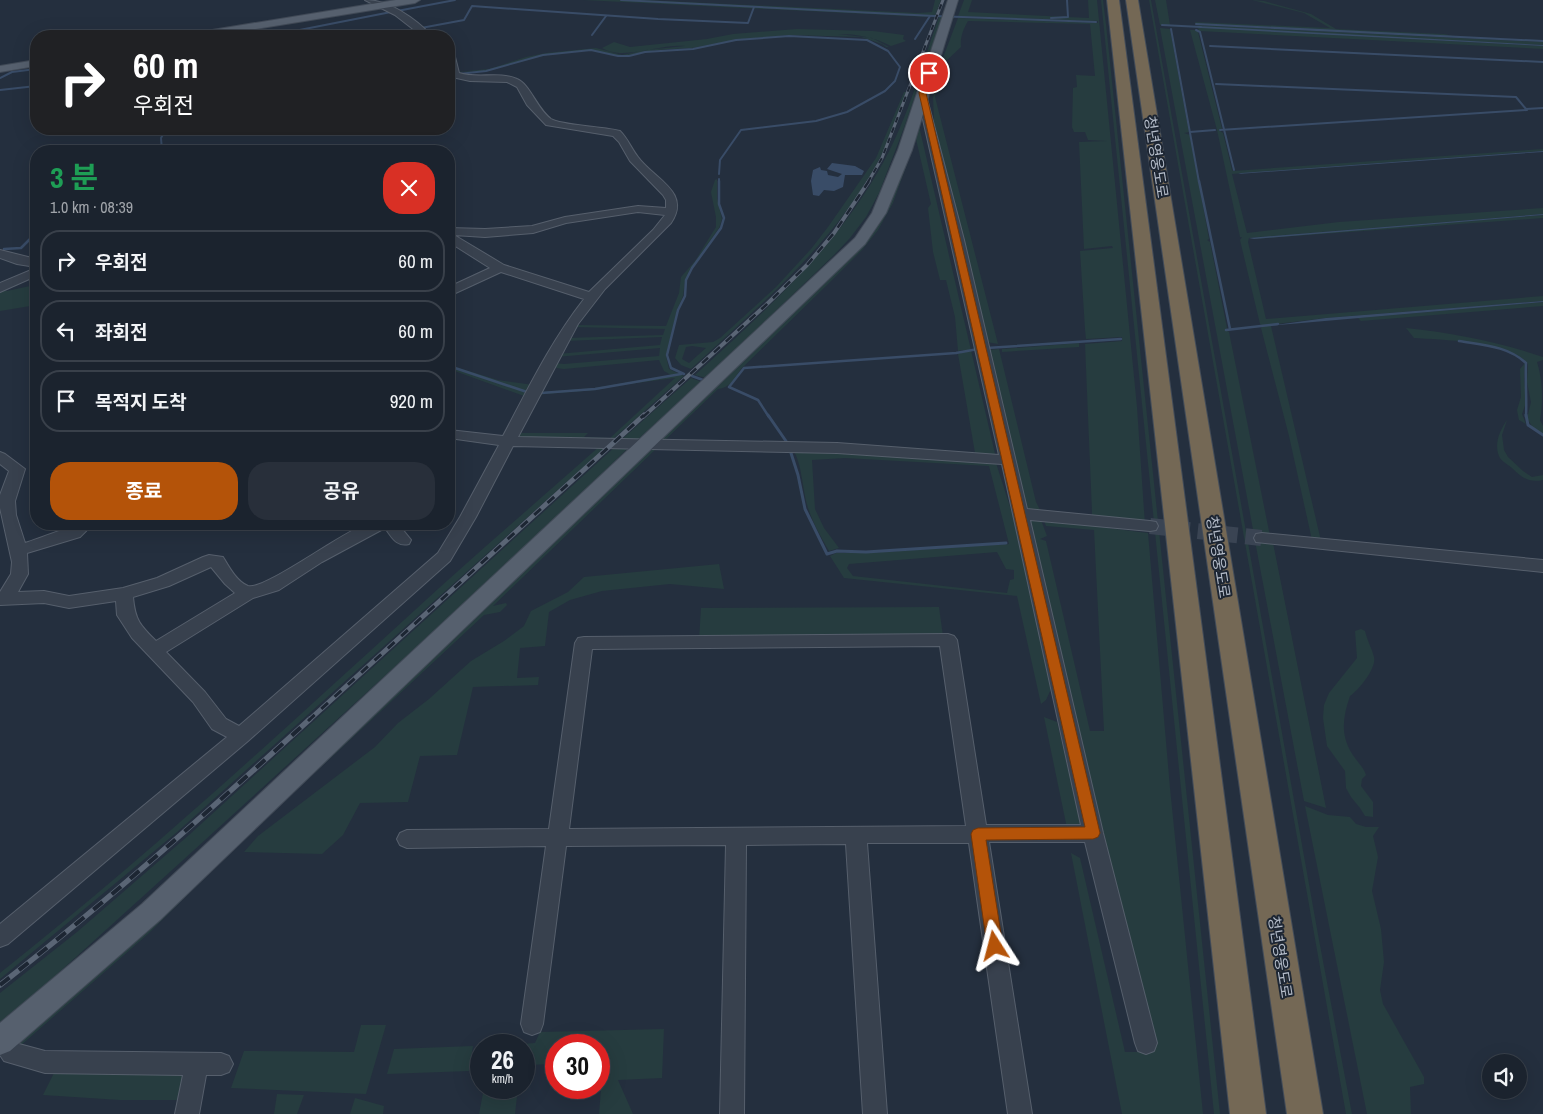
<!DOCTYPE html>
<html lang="ko">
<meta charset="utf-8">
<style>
:root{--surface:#1b232e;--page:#282f3a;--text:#f1f3f6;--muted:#a0a4aa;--line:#39404a;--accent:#b45309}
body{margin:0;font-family:"Archivo Narrow","Noto Sans KR",sans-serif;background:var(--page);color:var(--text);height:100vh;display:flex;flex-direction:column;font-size:19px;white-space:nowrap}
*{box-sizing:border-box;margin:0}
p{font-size:16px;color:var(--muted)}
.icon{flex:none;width:28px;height:28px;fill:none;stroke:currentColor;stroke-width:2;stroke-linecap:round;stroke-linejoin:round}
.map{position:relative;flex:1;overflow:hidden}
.sheet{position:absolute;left:30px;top:145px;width:425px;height:385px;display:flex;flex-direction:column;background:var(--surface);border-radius:20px;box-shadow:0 5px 20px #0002,0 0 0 1px var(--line)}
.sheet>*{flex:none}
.banner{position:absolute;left:30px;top:30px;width:425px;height:105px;border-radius:20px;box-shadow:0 5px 20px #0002,0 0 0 1px var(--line);background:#202124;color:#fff;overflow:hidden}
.buttons{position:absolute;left:1482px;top:1054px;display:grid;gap:10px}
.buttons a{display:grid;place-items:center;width:45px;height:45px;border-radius:50%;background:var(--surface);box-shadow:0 5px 20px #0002,0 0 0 1px var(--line);font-size:25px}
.speed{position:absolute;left:470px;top:1034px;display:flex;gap:10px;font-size:25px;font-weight:700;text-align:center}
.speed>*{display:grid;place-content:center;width:65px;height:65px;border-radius:50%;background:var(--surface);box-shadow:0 5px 20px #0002,0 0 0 1px var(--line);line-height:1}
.speed small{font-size:12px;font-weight:400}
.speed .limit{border:8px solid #d22;background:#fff;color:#111}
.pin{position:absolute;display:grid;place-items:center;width:42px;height:42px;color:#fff;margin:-21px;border:2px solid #fff;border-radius:50%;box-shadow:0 1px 5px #0007}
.me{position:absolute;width:55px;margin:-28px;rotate:351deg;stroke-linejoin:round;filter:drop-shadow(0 0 4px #0008)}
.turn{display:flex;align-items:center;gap:18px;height:105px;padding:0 20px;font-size:22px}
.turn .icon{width:65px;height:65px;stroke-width:2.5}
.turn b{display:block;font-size:35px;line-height:42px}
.round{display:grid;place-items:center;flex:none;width:52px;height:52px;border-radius:20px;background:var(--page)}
.headline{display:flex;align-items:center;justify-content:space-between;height:85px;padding:0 20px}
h1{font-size:30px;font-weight:700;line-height:38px;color:#1e9e55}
.primary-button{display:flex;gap:10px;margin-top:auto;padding:10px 20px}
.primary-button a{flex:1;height:58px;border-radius:20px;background:var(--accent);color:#fff;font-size:20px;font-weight:700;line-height:58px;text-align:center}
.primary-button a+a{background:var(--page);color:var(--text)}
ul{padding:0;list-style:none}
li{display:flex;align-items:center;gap:15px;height:62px;margin:0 10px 8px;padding:0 10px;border:2px solid var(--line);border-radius:20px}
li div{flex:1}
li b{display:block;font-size:19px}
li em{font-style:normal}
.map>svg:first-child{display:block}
</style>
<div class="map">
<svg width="1543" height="1114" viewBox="0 0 1543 1114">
<rect width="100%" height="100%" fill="#242f3e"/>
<g fill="#263c3f" fill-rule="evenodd">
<path d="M583 0H644L918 13 932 12 935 0H941L935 16 924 15 928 17Z"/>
<path d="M964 0H972L968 12 1089 18 1088 0H1097L1137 407 1145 525 1092 515V512L1085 344 1122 341V337L1086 339 1085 329 1080 251 1113 248 1112 246 1084 249 1079 142 1107 141 1088 140 1085 132H1074L1072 127 1073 88 1077 87 1076 75 1095 76 1090 24 968 21C963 30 960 37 961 47L944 63 935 97 998 344 987 342 934 122 933 98 941 63 958 18 1098 23V21L958 16Z"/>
<path d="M1101 0H1103L1106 24 1220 1114H1214Z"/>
<path d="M1149 0H1151L1319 940 1352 1114H1346Z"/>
<path d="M1155 0H1166L1170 25H1160Z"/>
<path d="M1252 0 1264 1 1311 14 1336 29 1444 34 1457 37 1196 24 1195 22 1330 28 1304 13Z"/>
<path d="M939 17H942L905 125 879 193 866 217 850 238 834 255 706 378 695 375C766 310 839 246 885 159 909 115 922 64 939 17Z"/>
<path d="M1196 25 1543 42V45L1261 31 1543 46V49L1199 31 1198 28 1204 27Z"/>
<path d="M1160 28 1170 29 1189 132 1184 133 1190 135 1209 239 1207 240 1210 242 1227 328 1226 330 1229 332 1270 536 1254 535Z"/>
<path d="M797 29 873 31 904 35 903 39 906 41 891 46C874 37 857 34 838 34L872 38 889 47H886L882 44 861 37 789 35 735 40 692 48 657 50 628 55 618 56 592 50 559 53 526 59 485 71 456 72 489 69 526 57 546 53 596 48 622 55 646 50 685 46C659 44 623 61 602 48L614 42 630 47 707 39 733 34Z"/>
<path d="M1190 30H1195L1198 32 1222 129 1219 130 1223 133 1232 170 1233 171 1543 149V151L1232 174 1247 233 1339 222 1543 208V214L1249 238 1248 242 1266 319 1543 296V301L1326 318 1268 325 1271 326 1321 541 1312 540 1289 436 1261 328 1263 326 1260 324 1240 240 1242 237H1240L1217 130Z"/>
<path d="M904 92H907C898 114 891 137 880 158 835 243 760 305 691 369L681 365 675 358 679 345 713 342 720 338 776 287 811 249 828 227 876 158ZM692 346 706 348 689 363 682 359 686 347Z"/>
<path d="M919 126 996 458 847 447 856 444 975 453 958 354 964 352 963 350 958 351 955 317 946 280H940L933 252 928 208 931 204 916 139 893 203 878 230 863 249 826 286 741 369C734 379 730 388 718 389L666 439 672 442 660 440 853 255Z"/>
<path d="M717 179V198L722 219 719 228 690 269 685 281 683 296 677 310 666 356 669 369 684 376 612 440 516 438V433H588L584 437 610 438 675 378 621 385 596 390 534 395 539 392 594 388 671 375 664 371 659 360 564 369 549 367 554 363 564 364 659 356 660 348 556 357 557 354 660 345 662 337 565 341 566 338 663 335 665 329 573 327 575 325 666 326 679 293 681 277 695 261 716 227V217L711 192 715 180Z"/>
<path d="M1543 215V218L1254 239 1258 237Z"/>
<path d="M30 286 36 287V305L0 311V293L4 290 7 291Z"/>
<path d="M1543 302V306L1361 321 1358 318Z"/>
<path d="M1406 328C1453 333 1499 342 1543 357V360L1537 362C1543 380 1543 402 1540 420L1543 426V434L1533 428 1527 418 1531 402 1527 382 1528 364C1510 341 1442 340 1414 338Z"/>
<path d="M1079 343V347L1002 352V349Z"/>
<path d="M999 349 1036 502 1042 514 1027 513 989 350Z"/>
<path d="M1525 363 1524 380 1527 400 1522 414 1526 424 1519 420 1517 410 1521 397 1520 369Z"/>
<path d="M449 365 498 380 534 385 527 397 449 369Z"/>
<path d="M691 378 702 382 636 441 621 440Z"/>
<path d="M1507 420 1502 435 1504 450 1508 457 1523 471 1532 477 1543 475V480C1529 483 1522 478 1512 468 1508 465 1502 461 1500 458 1493 445 1500 430 1507 420Z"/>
<path d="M601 445H608L176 833 0 979V973C144 859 279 734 415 610 476 554 539 500 601 445Z"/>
<path d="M617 445 630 446 548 527 182 861 44 986 0 1022V993L77 932 189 835Z"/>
<path d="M652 447H658L493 606 506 603 507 605 500 612 484 615 246 837 148 934 20 1046 17 1036Z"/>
<path d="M794 451 996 463 1013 516 1051 689 1046 700 1041 704 1017 596 844 578 830 556 836 553H866L1009 544 989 466 845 458 812 460 815 509 824 528 839 548 829 551C821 537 813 523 808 508 802 489 803 469 794 451ZM997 552 1006 569 1014 570V579L1010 580 1007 593 853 576 847 568 849 564Z"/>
<path d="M1030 519 1041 520 1047 536 1040 539 1046 541 1090 731H1104L1094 530 1046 526 1044 520 1148 533 1170 788 1203 1114H1122L1071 853 1080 858 1125 1052H1143L1075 723Z"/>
<path d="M1255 541 1273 543 1326 808 1304 801Z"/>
<path d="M719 564 724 589 670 584 602 591 570 600 549 612 545 646 520 648 517 678 539 677 538 685 473 687 457 755 420 756 408 802 360 803 343 835 322 854 244 852 258 836 375 747 398 723 429 699 471 661 504 641 524 626 531 611 568 592 584 577Z"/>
<path d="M939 607 943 636 699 640 701 608Z"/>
<path d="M1361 629 1365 631C1367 640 1372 649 1374 657 1377 668 1358 691 1350 696 1342 719 1340 738 1355 758 1359 764 1364 768 1366 775L1362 779 1361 786 1373 802V817L1365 816 1360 808 1351 797 1346 788 1345 771 1327 746 1323 718 1324 705 1329 693 1357 658 1355 631Z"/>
<path d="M1044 717 1057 722 1082 827 1068 833Z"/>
<path d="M1305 806 1328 815 1350 817 1356 824 1366 827H1379L1373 836 1378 857 1372 891 1381 929 1384 962 1380 990 1383 1004 1424 1077V1084L1410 1087 1411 1114H1367Z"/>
<path d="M361 1025H386L366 1094 231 1088 244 1051 354 1052Z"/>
<path d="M664 1029 662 1078 618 1080 633 1114H599L603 1064 599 1063V1045H556V1064L524 1065V1045H503L535 1043 540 1032Z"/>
<path d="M473 1046 469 1071 387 1074 394 1049Z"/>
<path d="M55 1071H191L183 1100H120L43 1095Z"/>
<path d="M484 1088H518L515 1114H479Z"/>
<path d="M277 1094 304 1095 297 1114H274Z"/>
<path d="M355 1098 384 1106 383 1114H350Z"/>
</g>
<g fill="#394c67">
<path d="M1197 26 1543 45V46L1201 28Z"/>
<path d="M1543 151V152L1238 174 1241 173Z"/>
<path d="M832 163 855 166 864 171 862 175H845L843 187 834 191 824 190 819 196 813 195 811 181 813 170 820 167 821 170 827 171 828 175 838 177 842 174 827 169Z"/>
<path d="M1543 214V215L1254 239 1249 238Z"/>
<path d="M1543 301V302L1268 326 1326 318Z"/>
</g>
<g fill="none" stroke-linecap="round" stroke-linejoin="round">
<g stroke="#394c67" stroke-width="2">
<path d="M621 0 934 16 1096 22"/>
<path d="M397 11 455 0"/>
<path d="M1051 18 1068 17 1067 0"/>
<path d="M1196 24 1543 41"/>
<path d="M1162 25 1201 27"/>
<path d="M421 28 464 20 472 6 658 19 748 23 754 7"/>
<path d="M1171 29 1199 182"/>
<path d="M1196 30 1200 32 1234 170"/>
<path d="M592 35 606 16"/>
<path d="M269 36 391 12"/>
<path d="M295 36 305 29"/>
<path d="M915 39 930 16"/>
<path d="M1210 46 1543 62"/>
<path d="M449 75 486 71 543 55 591 50 618 56H629L645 52 693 49 736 40 789 36 867 40 888 51 900 67 895 81 885 91 847 112 816 121 741 130 720 160 719 174"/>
<path d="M0 78 12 72 36 69"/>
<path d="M1216 84 1516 97 1526 109 1543 108"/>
<path d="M0 90 36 86"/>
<path d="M1220 130 1527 110"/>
<path d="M1190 132 1215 130"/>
<path d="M162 151 161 138 166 129"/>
<path d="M719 179V182"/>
</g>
<g stroke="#394c67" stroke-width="2.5">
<path d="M1199 181 1230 329"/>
<path d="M4 249 21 248 36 233"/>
<path d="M1226 330 1278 324"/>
<path d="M1459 341C1483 345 1508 346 1526 363 1525 381 1527 398 1526 417"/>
<path d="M987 348 1121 339"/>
<path d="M449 366 527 392"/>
<path d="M684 374 671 368 667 355 678 310 685 296 686 280 692 268 721 228 724 218 719 204V181"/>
<path d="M692 376 703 380"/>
<path d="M541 393 595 389 681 374"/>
<path d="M769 417 758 400 729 387 744 368 956 353 978 349"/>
</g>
<g stroke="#394c67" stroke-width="3">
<path d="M768 415 788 444"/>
<path d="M1526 415 1528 425 1543 435"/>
<path d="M790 450 798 475 805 509 827 554 837 551 866 552 1006 543"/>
</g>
<path stroke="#3a4453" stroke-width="16" stroke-dasharray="16 8" stroke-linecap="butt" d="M1150 526 1262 538"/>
<defs>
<g id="minor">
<path d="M365 0C389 0 415 18 432 36H422L395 15Z"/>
<path d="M449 50 454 53 459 73C478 79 498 71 517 79 530 84 537 109 551 119 560 125 606 127 620 131 628 139 631 148 638 157 654 179 692 192 671 223L605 289 578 324 518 437 837 443 999 455 917 93 919 91H925L964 240 1027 509 1150 521 1156 522 1158 526 1156 530 1150 531 1030 520 1103 833 1157 1043 1154 1051 1146 1054 1138 1051 1135 1043 1085 842H989L1032 1114H1008L969 843H867L887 1114H863L846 844 746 845 744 1114H720L726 845 566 846 543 1024 540 1032 532 1035 524 1032 521 1024 546 846 407 848 400 845 397 839 400 833 407 830 549 829 575 643 578 638 584 637 948 634 954 636 957 640 986 825H1081L1002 464 837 453 513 446 476 517 450 561 248 741 8 944 0 947V924L227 737 212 729 193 702 132 638 117 615 116 601 69 608 44 603 0 605V592L11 574 12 562 0 508V495L9 471 0 464V452L5 454 25 469 15 501 16 515 25 543C38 539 77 523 87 524L89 528 80 537 27 553 28 574 18 592 44 591 69 596 123 588 157 578 203 557 209 555 223 557C229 567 237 582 248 586 264 591 343 531 367 524 376 521 389 524 398 524L411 540 409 544C396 547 392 537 385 528L322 562 279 590 253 598 166 652 205 692 226 719 239 726 438 553 460 517 499 445 449 438V430L503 436C528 389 551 341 584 299L501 272 449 296V287L490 268 449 242V228L485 229 532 226 565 217 638 206 666 208V200L663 195 630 161 619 142 613 136 546 125 527 105 517 87 507 82 470 81 452 77 449 69ZM638 212 665 215 653 230 589 292 504 265 454 235 485 237 533 233 566 223ZM211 567 225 584 235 593 156 641C140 625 135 620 133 597L169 586ZM940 646 966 826 569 829 592 649Z"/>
<path d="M0 250 36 259V267L17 264 0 258Z"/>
<path d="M36 268V276L0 292V283Z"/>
<path d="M1262 533 1543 560V572L1256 542 1254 538 1256 534Z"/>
<path d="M3 1029 11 1032 19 1044 45 1051 221 1053 229 1056 233 1064 229 1072 221 1075H206L199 1114H175L183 1075 45 1073 4 1061 0 1055V1030Z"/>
</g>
<g id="major">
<path d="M396 0H420L415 3 213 36H188L194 33Z"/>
<path d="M948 0H958L912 150 886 213 865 244 160 920 10 1051 0 1055V1023L142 904 855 238 872 213 898 150Z"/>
<path d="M36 60V66L0 72V66Z"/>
</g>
<g id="highway">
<path d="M1107 0H1119L1266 1114H1230Z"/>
<path d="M1126 0H1138L1323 1114H1287Z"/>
</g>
</defs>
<use href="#minor" stroke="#565f6c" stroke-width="2"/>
<use href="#major" stroke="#414a57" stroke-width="2"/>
<use href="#highway" stroke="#434c59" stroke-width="2"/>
<use href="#minor" fill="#38414e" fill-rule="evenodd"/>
<use href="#major" fill="#56606e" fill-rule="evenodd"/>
<use href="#highway" fill="#746855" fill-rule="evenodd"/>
<defs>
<path id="rail-far3" d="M868 182 882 158 943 0"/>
<path id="rail-far2" d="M643 417 766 305 807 265 834 233 869 181"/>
<path id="rail-far1" d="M308 721 644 415"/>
<path id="rail" d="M0 985C108 901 209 811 310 719"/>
</defs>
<use href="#rail-far3" stroke="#5a6575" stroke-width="3"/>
<use href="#rail-far2" stroke="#5a6575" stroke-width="4"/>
<use href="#rail-far1" stroke="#5a6575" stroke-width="5"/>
<use href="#rail" stroke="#5a6575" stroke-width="5.5"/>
<use href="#rail-far3" stroke="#1d2633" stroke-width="2" stroke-dasharray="5.5" stroke-linecap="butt"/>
<use href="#rail-far2" stroke="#1d2633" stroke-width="2.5" stroke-dasharray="8" stroke-linecap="butt"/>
<use href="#rail-far1" stroke="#1d2633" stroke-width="3" stroke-dasharray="9" stroke-linecap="butt"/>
<use href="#rail" stroke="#1d2633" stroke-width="4" stroke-dasharray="12" stroke-linecap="butt"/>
</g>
<path fill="#b45309" stroke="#753606" d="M929 71 932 73 926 93 1100 833 1098 837 1093 839 986 840 1003 946 1000 951 995 953 990 951 987 946 971 834 973 830 978 828 1085 827 919 93 926 73Z"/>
<g text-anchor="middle" stroke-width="4" stroke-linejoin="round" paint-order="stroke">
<g font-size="15" fill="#b4bcc9" stroke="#1d2633">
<text transform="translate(1156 157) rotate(81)" y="5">청년영웅도로</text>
<text transform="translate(1218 557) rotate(81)" y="5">청년영웅도로</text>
<text transform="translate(1280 957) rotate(81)" y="5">청년영웅도로</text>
</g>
</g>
</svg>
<div class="buttons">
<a><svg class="icon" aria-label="sound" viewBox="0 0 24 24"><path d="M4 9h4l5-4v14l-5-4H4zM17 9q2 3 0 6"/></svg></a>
</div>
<div class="speed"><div>26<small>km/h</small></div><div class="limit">30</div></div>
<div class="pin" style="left:929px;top:73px;background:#d93025"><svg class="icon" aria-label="arrive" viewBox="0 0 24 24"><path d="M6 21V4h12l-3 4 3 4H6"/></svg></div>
<svg class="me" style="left:995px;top:946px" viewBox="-20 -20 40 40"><path d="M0-17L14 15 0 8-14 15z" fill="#b45309" stroke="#fff" stroke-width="4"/></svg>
<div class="banner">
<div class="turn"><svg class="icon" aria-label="right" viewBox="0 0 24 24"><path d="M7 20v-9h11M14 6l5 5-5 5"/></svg><div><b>60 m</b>우회전</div></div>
</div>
<section class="sheet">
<div class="headline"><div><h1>3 분</h1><p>1.0 km · 08:39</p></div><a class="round" style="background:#d93025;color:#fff"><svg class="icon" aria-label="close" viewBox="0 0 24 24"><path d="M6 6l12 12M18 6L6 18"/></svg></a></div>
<ul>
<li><svg class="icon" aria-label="right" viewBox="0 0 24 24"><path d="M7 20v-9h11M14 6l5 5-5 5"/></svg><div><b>우회전</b></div><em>60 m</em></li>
<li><svg class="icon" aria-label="left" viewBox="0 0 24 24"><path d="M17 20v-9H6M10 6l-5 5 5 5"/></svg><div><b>좌회전</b></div><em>60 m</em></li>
<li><svg class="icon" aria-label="arrive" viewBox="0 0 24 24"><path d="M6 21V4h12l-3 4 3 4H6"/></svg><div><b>목적지 도착</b></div><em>920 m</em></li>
</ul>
<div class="primary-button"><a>종료</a><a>공유</a></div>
</section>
</div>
